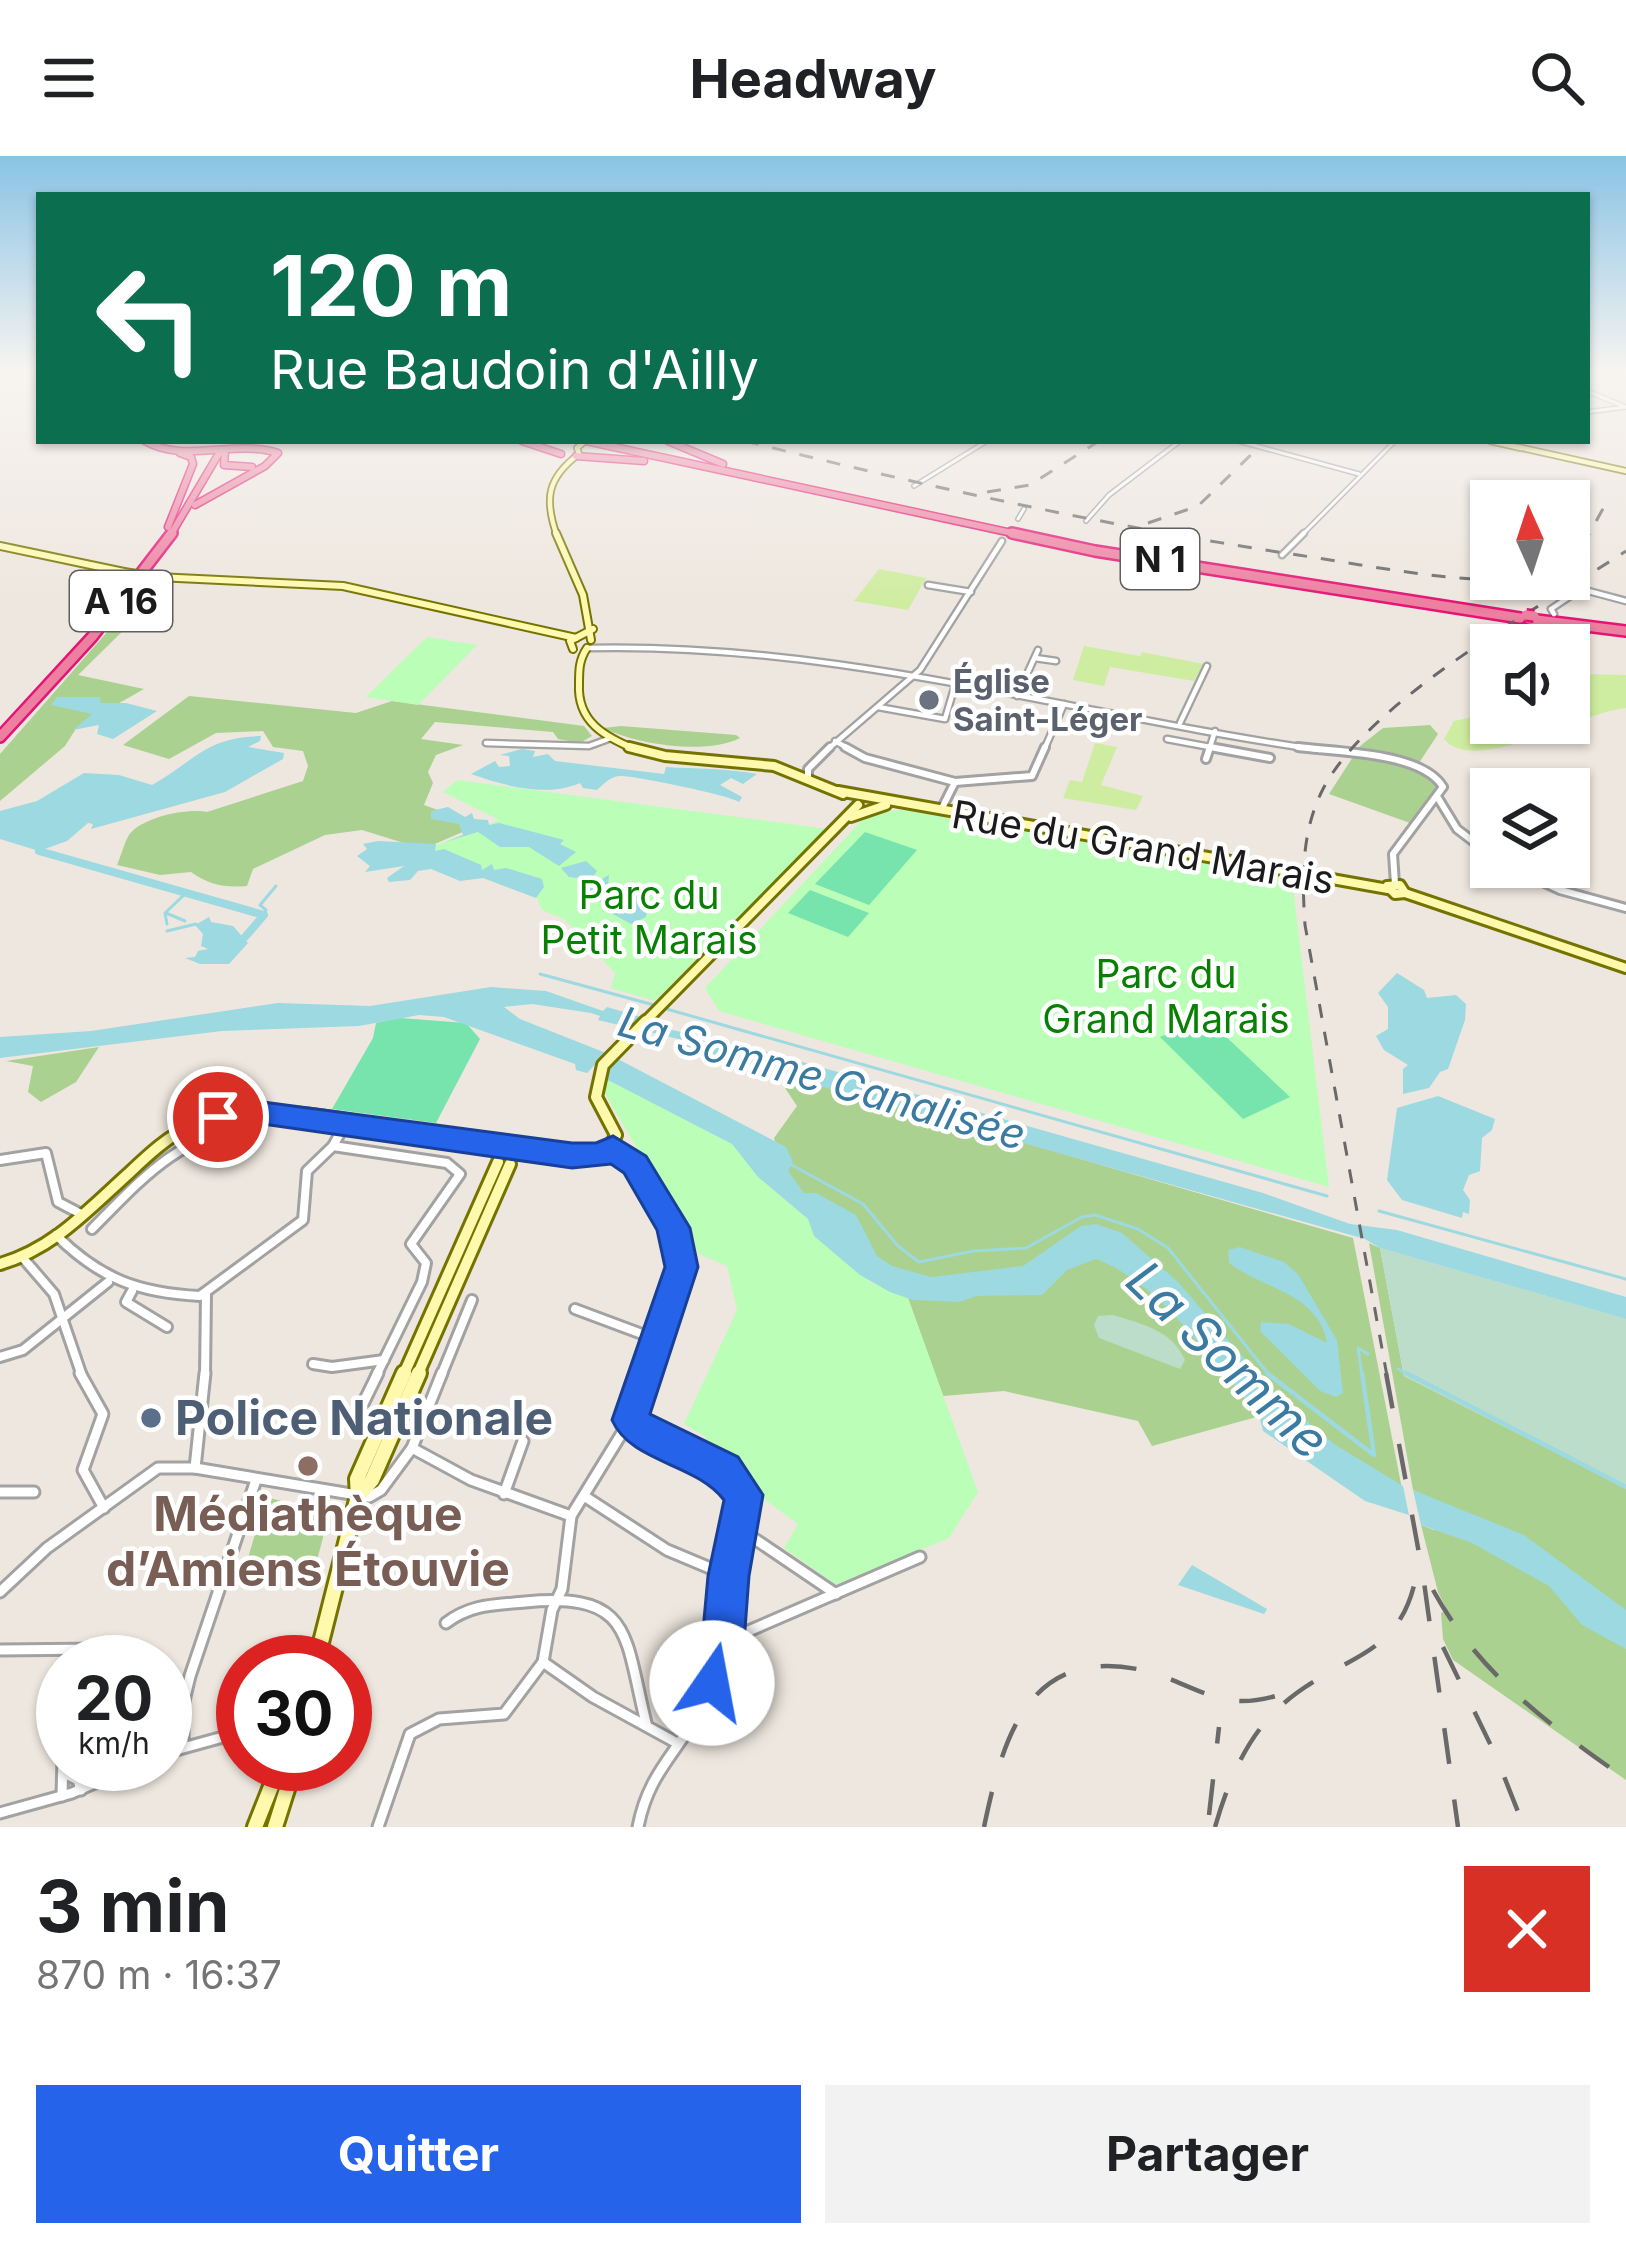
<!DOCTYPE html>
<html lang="fr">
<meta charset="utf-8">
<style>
:root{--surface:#fff;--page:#f2f2f2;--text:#202124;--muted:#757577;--accent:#2563eb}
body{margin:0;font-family:Inter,sans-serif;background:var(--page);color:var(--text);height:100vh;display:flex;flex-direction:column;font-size:45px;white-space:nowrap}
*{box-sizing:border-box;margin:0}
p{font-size:39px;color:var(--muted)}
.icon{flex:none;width:66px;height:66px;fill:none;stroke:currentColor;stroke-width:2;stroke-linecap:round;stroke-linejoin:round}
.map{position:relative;height:1671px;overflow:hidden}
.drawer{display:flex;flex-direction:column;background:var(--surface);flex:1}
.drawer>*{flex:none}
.top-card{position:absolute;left:36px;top:36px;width:1554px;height:252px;border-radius:0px;box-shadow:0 3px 9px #0004;background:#0b6e4f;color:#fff;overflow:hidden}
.needle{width:78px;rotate:357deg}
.controls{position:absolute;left:1470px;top:324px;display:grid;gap:24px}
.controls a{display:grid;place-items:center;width:120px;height:120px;border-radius:0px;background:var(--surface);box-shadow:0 3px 9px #0004;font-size:60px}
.speed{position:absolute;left:36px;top:1479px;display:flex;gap:24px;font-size:60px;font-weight:700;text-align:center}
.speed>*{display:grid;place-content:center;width:156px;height:156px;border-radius:50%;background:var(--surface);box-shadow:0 3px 9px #0004;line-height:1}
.speed small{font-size:30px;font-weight:400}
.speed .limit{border:18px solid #d22;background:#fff;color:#111}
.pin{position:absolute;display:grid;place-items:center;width:102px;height:102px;color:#fff;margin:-51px;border:6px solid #fff;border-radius:50%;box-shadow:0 3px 12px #0007}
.me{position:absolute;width:132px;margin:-66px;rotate:12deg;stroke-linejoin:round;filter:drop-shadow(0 0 9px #0008)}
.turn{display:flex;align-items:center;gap:42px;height:252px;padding:0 36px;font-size:54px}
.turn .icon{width:156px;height:156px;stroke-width:2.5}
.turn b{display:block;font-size:84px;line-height:102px}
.round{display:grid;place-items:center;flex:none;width:126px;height:126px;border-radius:0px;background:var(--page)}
.overview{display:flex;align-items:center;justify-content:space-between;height:204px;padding:0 36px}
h1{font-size:72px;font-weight:700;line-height:90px}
.primary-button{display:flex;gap:24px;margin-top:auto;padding:24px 36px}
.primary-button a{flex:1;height:138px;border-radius:0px;background:var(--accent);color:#fff;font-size:48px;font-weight:700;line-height:138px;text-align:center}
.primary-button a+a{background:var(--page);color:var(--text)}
header{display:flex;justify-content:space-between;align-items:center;height:156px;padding:0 36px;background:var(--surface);font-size:54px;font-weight:700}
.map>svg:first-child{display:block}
</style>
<header><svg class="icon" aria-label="menu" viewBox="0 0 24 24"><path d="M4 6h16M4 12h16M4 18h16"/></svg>Headway<svg class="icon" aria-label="search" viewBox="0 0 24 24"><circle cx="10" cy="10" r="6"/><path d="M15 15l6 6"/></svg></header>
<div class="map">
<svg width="1626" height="1671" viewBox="0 0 1626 1671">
<rect width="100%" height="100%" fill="#eee7df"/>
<g fill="#cfeda0">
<path d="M879 413 926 422 908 454 854 445Z"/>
<path d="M1084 490 1140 500 1142 496 1204 508 1194 525 1110 511 1104 530 1073 524Z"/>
<path d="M1586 518 1626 519V552C1582 555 1476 621 1444 583L1454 565 1491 557V567H1569V521Z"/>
<path d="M1095 587 1117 591 1101 629 1143 640 1136 654 1063 642 1070 624 1082 626Z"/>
</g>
<g fill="#abd190">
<path d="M132 466 78 519 144 533 77 571 65 590 0 645V598L115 467Z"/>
<path d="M189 540 356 557 392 545 584 570 592 580 580 587 558 583 553 576 435 566 421 583 463 589 436 599 428 616 433 627 424 649 479 669 423 693 362 674 325 679 253 713 247 730C225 732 209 729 191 716L160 719 117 709C121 700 124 687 129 679 142 661 187 652 207 656L303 625 308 610 303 595 273 591 263 575 216 577 169 603 123 589Z"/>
<path d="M1430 569 1438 578 1417 610 1440 630 1410 667 1329 638 1360 590 1383 572Z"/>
<path d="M621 570 736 579 740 582C706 599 639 589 603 572Z"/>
<path d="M99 891 76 926 41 946 28 936 33 910 6 905Z"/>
<path d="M805 923 1353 1082 1402 1333 1332 1294 1104 1071 1036 1110 960 1126 895 1118 787 1026 774 982 797 950 785 932Z"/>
<path d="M1369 1087 1380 1092 1404 1220 1626 1332V1461L1515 1381 1413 1334Z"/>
<path d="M1083 1100 1112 1102 1147 1125 1260 1260 1152 1290 1138 1265 1004 1235 943 1240 908 1142 1036 1131Z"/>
<path d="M266 1341 320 1355 325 1374 316 1408 247 1405Z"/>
<path d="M1421 1369 1434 1374 1453 1371 1554 1429 1626 1490V1624L1453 1504 1443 1483 1441 1457 1447 1454 1438 1436Z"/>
</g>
<g fill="#bbddc9">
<path d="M1380 1092 1626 1163V1332L1404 1220Z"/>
<path d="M1113 1159C1142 1168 1172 1174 1185 1204L1180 1213 1099 1182 1094 1169 1098 1160Z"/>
</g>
<g fill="#bafeb7">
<path d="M427 481 477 489 418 549 366 541Z"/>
<path d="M457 624 828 673 655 845 611 832 615 817 564 763 542 754 532 730 413 699 499 664 443 636Z"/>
<path d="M906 654 1292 723 1329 1031 719 855 705 832 865 661 882 655Z"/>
<path d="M602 921 732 988 758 1021 808 1063 814 1080 872 1127 908 1142 978 1336 949 1382 836 1429 784 1392 798 1368 756 1337 758 1329 753 1325 701 1293 706 1281 684 1268 737 1154 727 1110 699 1098 601 931Z"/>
</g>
<g fill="#76e4ac">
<path d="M865 676 917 694 869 749 815 728Z"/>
<path d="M810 734 869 757 848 781 788 757Z"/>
<path d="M1205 861 1290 941 1243 963 1160 881Z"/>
<path d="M400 862 466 867 480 883 436 967 332 953 373 882 376 867Z"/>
</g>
<g fill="#9cd9e0">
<path d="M57 541H100L101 547H126L157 555 113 583 97 578 99 569 73 574 92 558 51 549Z"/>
<path d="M261 580 260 585 248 591 284 597 283 603 225 636 91 673 93 668 88 667 67 685 39 695 0 683V655L37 645 84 617 119 619 152 629C195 605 205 581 261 580Z"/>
<path d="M522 593 535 595 533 601 548 598 555 605 664 618 666 611C696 613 725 612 757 618L743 628 731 622 720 629 742 641 739 646C729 639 639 621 623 620 611 619 605 627 597 634L583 632 580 627C546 642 502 629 471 618L495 605 499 611 510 610 509 600 500 599Z"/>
<path d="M448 651 465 661 472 657 474 663 488 664 489 669 499 667 564 684 560 688 576 696 559 710 529 691H500L478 676 445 686 463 679 459 668 431 663V655Z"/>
<path d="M378 685 436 688 435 695 444 693 481 709 482 714 492 708 494 714 506 712 542 723 544 731 536 742 483 722 460 725 431 713 418 715 410 724 389 726 387 722 404 710 365 716 370 710 357 700 367 693 363 688Z"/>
<path d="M586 705 597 715 592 722 598 725 609 719 608 729 626 730 648 750 646 761 631 768 611 757 606 747 598 745 578 722 569 721 561 712Z"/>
<path d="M209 761 211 766 233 770 248 787 229 808H200L185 802 195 801 198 795 208 793 201 790 203 778 195 769Z"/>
<path d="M1397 817 1424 834 1427 842 1456 839 1466 848 1465 864 1448 913 1440 916 1429 932 1403 938V913L1408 909 1384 894 1376 880 1388 873V851L1378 837Z"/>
<path d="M491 831 546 835 603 855 607 851 641 861 648 869 743 889 1263 1037 1350 1068 1397 1074 1626 1141V1163L1380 1092 1365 1083 774 917 686 890 687 885 598 864 600 860 591 857 532 848 504 851 520 863 606 897 587 917 576 914 575 908 444 861 419 859 359 870 222 875 0 902V881L91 875 278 847 370 850Z"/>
<path d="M614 901 786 991 793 1006 788 1015 804 1037H816L856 1059 877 1100 892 1110 931 1121 1023 1110 1081 1070 1096 1068 1122 1077 1178 1126 1277 1240 1334 1288 1403 1330 1409 1359 1365 1345 1263 1275 1258 1255C1207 1204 1166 1130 1096 1103L1067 1114 1042 1139 977 1140 959 1146 913 1144 890 1136 860 1119 814 1080 808 1063 758 1021 732 988 602 921Z"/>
<path d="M1438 940 1495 963 1492 974 1482 982 1480 1015 1469 1019 1463 1034 1470 1044 1469 1058 1463 1056 1462 1062 1402 1044 1387 1024 1397 952Z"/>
<path d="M1240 1091 1284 1106 1298 1118 1337 1184 1343 1237 1336 1241 1320 1235 1260 1175 1261 1166 1289 1168 1327 1187C1319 1137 1262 1133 1229 1107L1228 1094Z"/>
<path d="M1413 1334 1524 1379 1626 1454V1493L1582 1469 1549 1430 1472 1387 1421 1369Z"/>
<path d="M1192 1409 1267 1453 1264 1458 1178 1429Z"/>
</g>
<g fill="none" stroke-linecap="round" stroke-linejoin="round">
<g stroke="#9cd9e0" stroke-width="3">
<path d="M166 757 185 765"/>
<path d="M264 759 266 754 260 749 276 730"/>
<path d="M167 768 165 757 186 737"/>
<path d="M167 775 196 768"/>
<path d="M540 818 654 849"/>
<path d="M663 852 1327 1040"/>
<path d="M790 1008 863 1048 898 1090 919 1106 973 1095 1026 1092 1082 1061 1095 1059 1138 1073 1168 1092 1270 1220"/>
<path d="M1379 1055 1626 1123"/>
<path d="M1398 1213 1412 1220"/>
<path d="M1362 1220 1358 1192 1368 1198"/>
</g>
<g stroke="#9cd9e0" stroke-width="4.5">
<path d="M1267 1217 1374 1299 1362 1217"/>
<path d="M1406 1217 1626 1331"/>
</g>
<path stroke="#9cd9e0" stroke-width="8" d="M39 695 264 759 245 781"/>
<defs>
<g id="street-far4">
<path d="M1587 235 1626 251"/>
<path d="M1587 256 1625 251"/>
<path d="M1238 285 1359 318"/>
<path d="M914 330 987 285"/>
<path d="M1018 363 1024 353"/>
<path d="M1086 365 1109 339 1180 285"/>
<path d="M1301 380 1395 285"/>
</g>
<g id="street-far3">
<path d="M1282 399 1304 377"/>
<path d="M928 429 971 436"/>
<path d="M1554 458 1551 453 1581 433 1626 445"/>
<path d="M588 492C840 486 1074 559 1320 594"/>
<path d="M1035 502 1056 505"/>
<path d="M1017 540 1038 494"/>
<path d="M878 551 945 563 956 526"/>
<path d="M1180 567 1207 510"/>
<path d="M1167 583 1226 594"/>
<path d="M835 585 851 594"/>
<path d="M486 587 589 590 611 582"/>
<path d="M827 594 920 514 1002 385"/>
<path d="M1044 594 1064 548"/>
<path d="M1209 594 1215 575"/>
</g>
<g id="street-far2">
<path d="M845 591 865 602 955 626 941 654"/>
<path d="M1210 591 1270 602"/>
<path d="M1298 591C1338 596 1422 596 1443 631L1393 698 1395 728"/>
<path d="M1206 603 1210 591"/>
<path d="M808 620V613L830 591"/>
<path d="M955 626 1032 620 1045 591"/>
<path d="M1438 642 1457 673 1491 699"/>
<path d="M1510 711 1560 734 1626 752"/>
</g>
<g id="street-far1">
<path d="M333 990 447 1007 460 1018 411 1088 426 1107 422 1126 376 1220"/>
<path d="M613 992C635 1010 646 1026 660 1050 696 1112 667 1158 645 1220"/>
<path d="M0 1004 46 997 58 1046 81 1058"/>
<path d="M92 1073C137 1028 181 975 249 974"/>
<path d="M56 1079C100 1123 139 1137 200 1140L303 1064 307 1015 333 990 345 968"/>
<path d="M23 1102 54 1138 82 1220"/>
<path d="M132 1135 126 1146 167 1171"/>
<path d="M575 1153 658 1184"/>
<path d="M0 1201 23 1194 108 1126"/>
<path d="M313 1208 332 1211 384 1204"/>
<path d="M205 1220 206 1138"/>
<path d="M441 1220 472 1144"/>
</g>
<g id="street">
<path d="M80 1217 103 1258 83 1314 104 1352"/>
<path d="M442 1217 412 1292 471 1324 571 1360"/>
<path d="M630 1264 646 1217"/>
<path d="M630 1264 724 1314 744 1339C734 1408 732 1485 702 1549 679 1597 649 1614 638 1671"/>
<path d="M354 1266 378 1217"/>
<path d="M195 1312 205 1217"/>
<path d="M0 1336H34"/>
<path d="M504 1338 523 1285"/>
<path d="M584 1340 667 1394 729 1420"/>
<path d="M740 1373 836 1438"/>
<path d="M0 1436 47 1392 158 1312H195L369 1341 381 1334 412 1292"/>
<path d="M446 1467C471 1448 494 1449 525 1446 633 1436 624 1478 646 1567"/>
<path d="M723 1486 920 1401"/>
<path d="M0 1494 98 1493 96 1506"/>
<path d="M543 1506 593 1541 677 1587"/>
<path d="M183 1589V1549L190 1520 256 1324"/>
<path d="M165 1597 223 1581H243"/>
<path d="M66 1618 78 1624 81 1634"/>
<path d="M62 1640 63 1601"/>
<path d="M0 1657 72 1637 138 1608"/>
<path d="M378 1671 410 1578 439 1563 504 1558 543 1506 552 1454 562 1433 571 1360 630 1264"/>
</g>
<g id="secondary-far4">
<path d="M1490 285 1521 292"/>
<path d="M1518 291 1626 315"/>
<path d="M557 380C544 343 547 322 579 298L577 292 585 285"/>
</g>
<g id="secondary-far3">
<path d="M556 377 583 439 591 484"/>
<path d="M0 390 124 416"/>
<path d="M157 421 343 430 576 482"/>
<path d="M587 492C579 504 579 514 579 528 577 566 605 581 637 594"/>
<path d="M573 493 570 485 593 473"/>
</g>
<g id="secondary-far2">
<path d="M629 591 665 600 774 610 843 638"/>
<path d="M838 635 1388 733"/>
<path d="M851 661 886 649"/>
<path d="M1400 729 1405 737 1395 738 1387 730Z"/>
<path d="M1405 737 1626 812"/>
<path d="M643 868 858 649"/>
</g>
<g id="secondary-far1">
<path d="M447 983 565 999 607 997 616 979 596 941 603 909 646 865"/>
<path d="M0 1108C53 1093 88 1054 128 1018 148 999 169 979 195 968 265 939 380 971 453 984"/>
<path d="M403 1220 498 1006"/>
<path d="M417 1220 510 1008"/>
</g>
<g id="secondary">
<path d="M358 1340 372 1324 419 1217"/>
<path d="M316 1506 358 1340 357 1323 404 1217"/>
<path d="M255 1671 280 1608"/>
<path d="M275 1671 295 1608"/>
</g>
<g id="highway-far1">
<path d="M145 285C185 308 235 283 278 297L265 310 195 349"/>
<path d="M522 285 561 298"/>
<path d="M586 285 1026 380"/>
<path d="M668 285 723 308"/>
<path d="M225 295 224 309 252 311"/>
<path d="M576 300 644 305"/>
<path d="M168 371 193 308 191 301 180 297"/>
<path d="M170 380 221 294"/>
</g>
<g id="highway">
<path d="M1012 377 1095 395 1520 462"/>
<path d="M1529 463 1626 475"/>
<path d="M0 581 92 481 172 377"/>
</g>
</defs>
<use href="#street-far4" stroke="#a2a2a2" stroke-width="6"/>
<use href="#street-far3" stroke="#a2a2a2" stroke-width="9"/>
<use href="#street-far2" stroke="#a2a2a2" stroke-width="12"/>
<use href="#street-far1" stroke="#a2a2a2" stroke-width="14"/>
<use href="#street" stroke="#a2a2a2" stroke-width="15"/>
<use href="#secondary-far4" stroke="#747300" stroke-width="8"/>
<use href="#secondary-far3" stroke="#747300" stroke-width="10"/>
<use href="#secondary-far2" stroke="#747300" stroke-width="14"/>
<use href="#secondary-far1" stroke="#747300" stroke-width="16"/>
<use href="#secondary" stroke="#747300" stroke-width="20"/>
<use href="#highway-far1" stroke="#e31575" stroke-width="9"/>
<use href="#highway" stroke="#e31575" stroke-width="14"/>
<use href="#street-far4" stroke="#fff" stroke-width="3"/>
<use href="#street-far3" stroke="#fff" stroke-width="4.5"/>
<use href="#street-far2" stroke="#fff" stroke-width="6"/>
<use href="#street-far1" stroke="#fff" stroke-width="8"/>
<use href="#street" stroke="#fff" stroke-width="9"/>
<use href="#secondary-far4" stroke="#fef9ad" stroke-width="4.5"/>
<use href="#secondary-far3" stroke="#fef9ad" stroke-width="6"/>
<use href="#secondary-far2" stroke="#fef9ad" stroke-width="8"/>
<use href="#secondary-far1" stroke="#fef9ad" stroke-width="10"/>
<use href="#secondary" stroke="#fef9ad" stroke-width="14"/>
<use href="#highway-far1" stroke="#ed7fa1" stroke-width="6"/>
<use href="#highway" stroke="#ed7fa1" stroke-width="9"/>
<g stroke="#696969" stroke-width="3" stroke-dasharray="14 14" stroke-linecap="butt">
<path d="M745 285C928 331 1112 371 1298 399 1379 411 1460 429 1542 423"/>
<path d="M987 336 1030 329 1099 285"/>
<path d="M1148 367 1198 350 1257 293"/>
<path d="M1569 414 1604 351"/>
<path d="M1387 1220 1305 769C1302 723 1301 676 1323 633 1370 543 1539 452 1626 395"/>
</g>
<g stroke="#696969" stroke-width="4.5" stroke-dasharray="36 36" stroke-linecap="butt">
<path d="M1386 1217 1423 1419 1458 1671"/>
<path d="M1433 1434C1479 1518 1549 1569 1626 1623"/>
<path d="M1443 1491 1496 1600 1524 1671"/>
<path d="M1209 1659 1219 1571"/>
<path d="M984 1671C1003 1581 1028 1490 1142 1514 1175 1521 1204 1543 1239 1545 1263 1546 1287 1537 1310 1528"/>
<path d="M1215 1671C1228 1626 1247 1579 1283 1548 1341 1497 1402 1505 1417 1415"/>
</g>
<defs>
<path id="secondary-bridge" d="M124 416 157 421"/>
<path id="highway-bridge" d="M1526 459 1534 460"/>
</defs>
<use href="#secondary-bridge" stroke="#747300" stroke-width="10" stroke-linecap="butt"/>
<use href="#highway-bridge" stroke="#e31575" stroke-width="14" stroke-linecap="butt"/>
<use href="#secondary-bridge" stroke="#fef9ad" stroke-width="6"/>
<use href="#highway-bridge" stroke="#ed7fa1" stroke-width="9"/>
</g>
<linearGradient id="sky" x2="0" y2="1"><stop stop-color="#89c3e5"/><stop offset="0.48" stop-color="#f7f4f1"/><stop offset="1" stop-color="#f7f4f1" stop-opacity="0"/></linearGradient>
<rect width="1626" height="446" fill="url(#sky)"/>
<path fill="#2563eb" stroke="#184099" stroke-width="3" d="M263 946 572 987H596L613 980 646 1000 690 1072 698 1111 650 1258 738 1301 763 1339 749 1420 744 1486 727 1542 712 1548 697 1542 690 1527 702 1486 708 1420 724 1344C696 1307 631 1307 612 1264L665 1111 657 1074 624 1017 611 1008 572 1012 263 968 207 969 203 961 207 952Z"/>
<circle fill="#6b7280" stroke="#fff" stroke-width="4.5" cx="929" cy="544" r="12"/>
<circle fill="#5c6f8a" stroke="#fff" stroke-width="4.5" cx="151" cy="1262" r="12"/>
<circle fill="#8d6e63" stroke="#fff" stroke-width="4.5" cx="308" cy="1310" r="12"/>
<g text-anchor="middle" stroke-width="9" stroke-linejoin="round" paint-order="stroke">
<g font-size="33" font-weight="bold" fill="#5b616d" stroke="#fff" text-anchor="start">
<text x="953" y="537">Église<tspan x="953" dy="38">Saint-Léger</tspan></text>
</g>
<g fill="#fff" stroke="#5f5f5f" stroke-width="3">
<rect x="1121" y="373" width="78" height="60" rx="9"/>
<rect x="70" y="415" width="102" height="60" rx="9"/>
</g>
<g font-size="36" font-weight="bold" fill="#1b1b1b">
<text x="1160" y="416">N 1</text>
<text x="121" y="458">A 16</text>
</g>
<g font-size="39" fill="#1b1b1b" stroke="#fff">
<text transform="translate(1143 691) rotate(10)" y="14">Rue du Grand Marais</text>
</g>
<g font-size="39" fill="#078003" stroke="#fff">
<text x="649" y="753">Parc du<tspan x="649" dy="45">Petit Marais</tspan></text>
<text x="1166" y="832">Parc du<tspan x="1166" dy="45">Grand Marais</tspan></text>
</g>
<g font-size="42" font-style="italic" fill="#3c7ba1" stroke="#fff">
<text transform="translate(822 922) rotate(16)" y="15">La Somme Canalisée</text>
</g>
<g font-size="48" font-weight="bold" fill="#4e5e75" stroke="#fff" text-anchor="start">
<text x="175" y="1279">Police Nationale</text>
</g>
<g font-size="48" font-weight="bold" fill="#785e54" stroke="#fff">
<text x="308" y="1375">Médiathèque<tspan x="308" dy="55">d’Amiens Étouvie</tspan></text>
</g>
<g font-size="51" font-style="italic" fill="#3c7ba1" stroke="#fff">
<text transform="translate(1228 1204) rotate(44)" y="18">La Somme</text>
</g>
</g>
</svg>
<div class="controls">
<a><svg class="needle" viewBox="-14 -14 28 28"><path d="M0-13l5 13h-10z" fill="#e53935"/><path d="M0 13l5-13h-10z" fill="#757577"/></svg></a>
<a><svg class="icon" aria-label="sound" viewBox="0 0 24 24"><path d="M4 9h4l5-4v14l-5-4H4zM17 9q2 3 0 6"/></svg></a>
<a><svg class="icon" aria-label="layers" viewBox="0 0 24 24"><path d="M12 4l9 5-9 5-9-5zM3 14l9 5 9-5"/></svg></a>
</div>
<div class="speed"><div>20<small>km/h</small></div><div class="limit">30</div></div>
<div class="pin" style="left:218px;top:961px;background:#d93025"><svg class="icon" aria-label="arrive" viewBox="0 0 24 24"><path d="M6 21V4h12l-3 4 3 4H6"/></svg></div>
<svg class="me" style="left:712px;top:1527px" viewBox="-20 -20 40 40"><circle r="19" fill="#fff"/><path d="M0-13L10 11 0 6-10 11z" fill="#2563eb"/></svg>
<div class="top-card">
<div class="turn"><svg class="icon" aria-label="left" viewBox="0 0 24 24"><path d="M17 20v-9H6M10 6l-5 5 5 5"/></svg><div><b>120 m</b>Rue Baudoin d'Ailly</div></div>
</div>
</div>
<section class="drawer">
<div class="overview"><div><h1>3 min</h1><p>870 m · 16:37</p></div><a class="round" style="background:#d93025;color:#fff"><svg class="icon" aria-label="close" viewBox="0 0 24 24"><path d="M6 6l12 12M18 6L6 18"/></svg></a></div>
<div class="primary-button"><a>Quitter</a><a>Partager</a></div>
</section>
